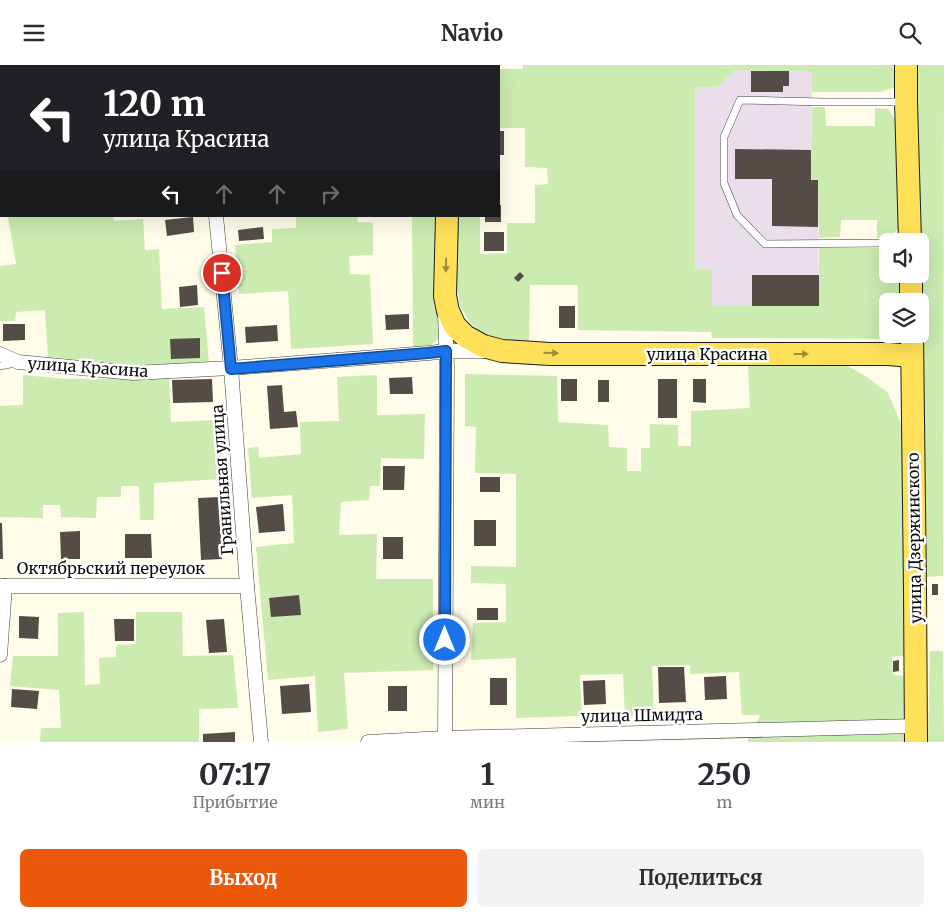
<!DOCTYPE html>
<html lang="ru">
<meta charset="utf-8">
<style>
:root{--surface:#fff;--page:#f2f2f3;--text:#2b2b33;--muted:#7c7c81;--accent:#ea580c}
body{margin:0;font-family:Merriweather,serif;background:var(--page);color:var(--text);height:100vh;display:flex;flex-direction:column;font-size:19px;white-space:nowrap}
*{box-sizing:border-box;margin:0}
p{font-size:16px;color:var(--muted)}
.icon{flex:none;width:28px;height:28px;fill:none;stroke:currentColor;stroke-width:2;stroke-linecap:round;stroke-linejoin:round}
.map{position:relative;height:677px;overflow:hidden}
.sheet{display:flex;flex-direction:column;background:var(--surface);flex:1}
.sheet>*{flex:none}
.top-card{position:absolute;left:0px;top:0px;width:500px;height:152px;box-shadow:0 5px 20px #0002;background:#202124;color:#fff;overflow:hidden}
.fabs{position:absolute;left:879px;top:168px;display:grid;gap:10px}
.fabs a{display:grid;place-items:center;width:50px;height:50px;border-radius:8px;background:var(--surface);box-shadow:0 5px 20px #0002;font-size:25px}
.pin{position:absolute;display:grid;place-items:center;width:42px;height:42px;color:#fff;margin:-21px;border:2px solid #fff;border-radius:50%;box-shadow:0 1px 5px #0007}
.me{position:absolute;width:55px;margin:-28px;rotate:0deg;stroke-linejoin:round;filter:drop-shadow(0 0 4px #0008)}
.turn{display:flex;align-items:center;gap:18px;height:105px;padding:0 20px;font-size:22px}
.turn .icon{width:65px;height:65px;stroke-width:2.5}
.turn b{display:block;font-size:35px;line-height:42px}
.lanes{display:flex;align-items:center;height:48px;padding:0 20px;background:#0003;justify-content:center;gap:25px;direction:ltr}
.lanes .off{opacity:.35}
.eta{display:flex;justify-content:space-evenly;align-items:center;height:85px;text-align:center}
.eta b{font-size:30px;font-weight:700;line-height:35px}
.action{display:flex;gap:10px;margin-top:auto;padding:10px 20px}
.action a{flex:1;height:58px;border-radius:8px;background:var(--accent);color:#fff;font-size:20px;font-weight:700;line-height:58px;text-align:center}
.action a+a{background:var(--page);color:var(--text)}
header{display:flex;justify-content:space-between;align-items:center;height:65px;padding:0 20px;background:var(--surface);font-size:22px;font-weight:700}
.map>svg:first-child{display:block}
</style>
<header><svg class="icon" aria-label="menu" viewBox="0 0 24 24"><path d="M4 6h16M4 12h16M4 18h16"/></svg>Navio<svg class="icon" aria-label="search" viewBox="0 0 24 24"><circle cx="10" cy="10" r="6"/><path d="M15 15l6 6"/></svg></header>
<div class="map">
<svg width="944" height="677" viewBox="0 0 944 677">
<rect width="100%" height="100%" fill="#fffce9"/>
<path fill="#ebdeeb" d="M735 5 812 7 811 114 818 115 819 241H712V204H695V23L719 21Z"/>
<g fill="#cbebb1">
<path d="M0 0H146V1H1V148L0 149Z"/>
<path d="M523 0H897L898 21 881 27H812V7L735 5 719 21 695 23V204H712V241H819V183H887L888 209H902V236H888V269H893L888 274 712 273 711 267 578 265V220H530L529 277H502L484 269 470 258 460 240 456 219V151H480V189L507 188V158H535V120L548 119 547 103 525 102V63H499V4H523Z"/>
<path d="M915 0H944L943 511 924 512 920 269V176Z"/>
<path d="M812 42H825L826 61H875V43L888 44 901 63 902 160 888 174 877 173V155H841L840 172 819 173 818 115H811Z"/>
<path d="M8 151H113L114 156 143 154 145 185 159 184 162 244 204 242 209 298 134 300 48 292 45 245 16 247 15 256H0V201L16 199Z"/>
<path d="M296 151H357L358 157 373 158V190L349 191 350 209 370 210 373 279 291 284 288 226 239 229 235 180 272 177V164L296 163Z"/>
<path d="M412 151H440L438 274 428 283H413Z"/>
<path d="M748 300H846L867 312 888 328 901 359 904 487V591L892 592 893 610 905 611V677H747L760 650H742L739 607 690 609V600L652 601 654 651H625L623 609 580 610 582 651 516 653V593L471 595 473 558 506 557V519L471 518V501L516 502V409L475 408 476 362 465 361V309L557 311 558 357 608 360 609 382 627 383V406H641V383H650V359L678 360V381H691V346L750 343Z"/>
<path d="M23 310 67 314 169 313 171 357 217 355 223 414 154 418V455H140L139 421H121V432H97L96 453 61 452 60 440H43V453L0 452V341L23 340Z"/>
<path d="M377 310V350L425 349 424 394 381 393 380 421H370L369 435 341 437 339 470 377 469 376 514H433V605L344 608 348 664 318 667 315 611 268 615 256 482 294 478 292 430 252 433 248 383 258 382 259 393 301 389 300 357 339 356 337 312Z"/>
<path d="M84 547 85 620 100 619 99 593 116 592V580L136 579V547H182L183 591 233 590 238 643 199 644V677H40L41 663H61L59 625 10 621 13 591H58V548Z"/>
<path d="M930 586H943L944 677H928Z"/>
</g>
<g fill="#544d47">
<path d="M751 6H789V21H783V27H751Z"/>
<rect x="499" y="66" width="5" height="24"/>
<path d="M735 84 811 85V115H818V162L772 161V114H735Z"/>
<path d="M499 140H501V157H485V151H499Z"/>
<path d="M193 152 194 167 167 171 165 155Z"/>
<path d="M263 162 264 174 239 176 238 165Z"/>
<rect x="484" y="167" width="20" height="19"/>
<path d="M520 207 524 211 518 217 514 213Z"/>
<rect x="752" y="210" width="67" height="31"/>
<path d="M197 220 198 240 180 242 179 222Z"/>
<rect x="559" y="241" width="16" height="22"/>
<path d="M409 249V264L386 265 385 250Z"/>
<path d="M3 259H25V275L3 276Z"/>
<path d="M277 260 278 276 246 278 245 262Z"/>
<path d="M200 273V293L171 294 170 274Z"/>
<path d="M412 312 413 329H390L389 313Z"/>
<path d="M212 314 213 337 173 338 172 315Z"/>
<rect x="561" y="314" width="16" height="22"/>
<rect x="658" y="314" width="19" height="39"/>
<path d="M693 314H706V338L693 337Z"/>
<rect x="598" y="315" width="11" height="22"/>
<path d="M282 320 284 347 296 346 298 362 270 364 267 321Z"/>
<path d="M383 401H405L404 425H383Z"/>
<rect x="480" y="412" width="20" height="15"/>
<path d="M219 432 222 494 201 495 198 433Z"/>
<path d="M283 439 285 466 259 468 256 442Z"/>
<rect x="474" y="455" width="22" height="26"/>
<path d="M0 458H2L3 494H0Z"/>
<path d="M80 466V494H61L60 467Z"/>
<path d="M125 469H151L152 493H125Z"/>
<rect x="383" y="472" width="20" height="22"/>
<rect x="932" y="519" width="6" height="11"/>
<path d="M299 530 301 550 271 552 269 533Z"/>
<rect x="477" y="543" width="21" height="12"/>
<path d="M19 551 39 552 38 574 19 573Z"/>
<path d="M114 554H134V576H115Z"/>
<path d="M224 554 227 587 209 588 206 555Z"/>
<path d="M899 595V606L893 607V596Z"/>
<path d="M658 602H684L686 637 659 638Z"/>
<path d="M726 611 727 634 705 635 704 612Z"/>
<rect x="490" y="613" width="17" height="27"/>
<path d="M605 615 606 639 584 640 583 616Z"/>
<path d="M309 619 311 647 282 649 280 621Z"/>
<rect x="388" y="621" width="19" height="25"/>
<path d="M12 624 39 626 37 644 11 642Z"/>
<path d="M235 667V677H203V669Z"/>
</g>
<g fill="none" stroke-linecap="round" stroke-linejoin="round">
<defs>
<g id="lane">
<path d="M888 178 765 179 737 150 724 118V72L740 35 824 37H903"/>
<path d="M0 301 15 298"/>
</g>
<g id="street">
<path d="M201 0V1"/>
<path d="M216 151 231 303 247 521 261 677"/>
<path d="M0 289 18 297 133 308 231 303 429 288 446 286H486"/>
<path d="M0 521H247"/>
<path d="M0 590 5 521"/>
<path d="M368 677 445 673 916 661"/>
<path d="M445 677 447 303 445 248"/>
</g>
<g id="primary">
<path d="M906 0V37L910 176"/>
<path d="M450 1V0"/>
<path d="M447 151 445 231 448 246 455 261 465 271 483 281 502 286 550 289H888L912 291"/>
<path d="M911 209V236"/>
<path d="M912 269 915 525 916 677"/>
</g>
</defs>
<use href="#lane" stroke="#3e3e3e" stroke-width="8"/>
<use href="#street" stroke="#3e3e3e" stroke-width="15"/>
<use href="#primary" stroke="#1c1c1c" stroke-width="24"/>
<use href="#lane" stroke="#fff" stroke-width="7"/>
<use href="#street" stroke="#fff" stroke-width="14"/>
<use href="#primary" stroke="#ffe159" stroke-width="22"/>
</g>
<defs><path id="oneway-solid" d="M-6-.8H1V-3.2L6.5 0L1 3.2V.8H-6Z" transform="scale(1.25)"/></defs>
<g fill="#9d8b3a">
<use href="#oneway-solid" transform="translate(446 200) rotate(91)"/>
<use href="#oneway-solid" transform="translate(551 288) rotate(2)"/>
<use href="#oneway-solid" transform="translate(801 289)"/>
</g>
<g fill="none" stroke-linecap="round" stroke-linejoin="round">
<defs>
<path id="route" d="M222 208 231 304 428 288 446 286 445 575"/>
</defs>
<use href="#route" stroke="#114b97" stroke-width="12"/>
<use href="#route" stroke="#1a73e8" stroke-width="9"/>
</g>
<g text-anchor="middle" stroke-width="5" stroke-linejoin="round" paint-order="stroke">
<g font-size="16" fill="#0b0b0b" stroke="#fff">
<text x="707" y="295">улица Красина</text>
<text transform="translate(88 302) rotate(4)" y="6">улица Красина</text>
<text transform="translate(222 415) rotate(-94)" y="6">Гранильная улица</text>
<text transform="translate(914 473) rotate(-91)" y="6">улица Дзержинского</text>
<text x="111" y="509">Октябрьский переулок</text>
<text transform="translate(642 650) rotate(-1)" y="6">улица Шмидта</text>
</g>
</g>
</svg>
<div class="fabs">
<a><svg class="icon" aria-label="sound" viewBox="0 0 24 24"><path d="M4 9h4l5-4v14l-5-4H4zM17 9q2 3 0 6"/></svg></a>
<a><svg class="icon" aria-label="layers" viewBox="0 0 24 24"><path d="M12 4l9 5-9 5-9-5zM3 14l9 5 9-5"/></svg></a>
</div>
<div class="pin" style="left:222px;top:208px;background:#d93025"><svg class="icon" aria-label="arrive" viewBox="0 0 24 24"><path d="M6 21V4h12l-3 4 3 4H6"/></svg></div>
<svg class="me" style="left:445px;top:575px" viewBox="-20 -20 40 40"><circle r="17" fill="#1a73e8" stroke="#fff" stroke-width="3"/><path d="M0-11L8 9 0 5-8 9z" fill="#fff"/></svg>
<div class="top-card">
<div class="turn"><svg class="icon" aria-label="left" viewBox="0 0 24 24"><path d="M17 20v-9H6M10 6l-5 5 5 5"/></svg><div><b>120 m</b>улица Красина</div></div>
<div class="lanes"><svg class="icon" aria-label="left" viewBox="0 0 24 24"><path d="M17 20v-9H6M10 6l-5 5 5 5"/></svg><svg class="icon off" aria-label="ahead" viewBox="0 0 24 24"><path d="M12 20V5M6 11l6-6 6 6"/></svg><svg class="icon off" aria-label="ahead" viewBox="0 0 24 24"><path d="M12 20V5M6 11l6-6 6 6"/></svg><svg class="icon off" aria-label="right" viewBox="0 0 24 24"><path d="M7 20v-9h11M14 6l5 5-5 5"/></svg></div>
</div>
</div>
<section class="sheet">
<div class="eta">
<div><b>07:17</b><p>Прибытие</p></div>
<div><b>1</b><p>мин</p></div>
<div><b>250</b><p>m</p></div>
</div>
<div class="action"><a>Выход</a><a>Поделиться</a></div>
</section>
